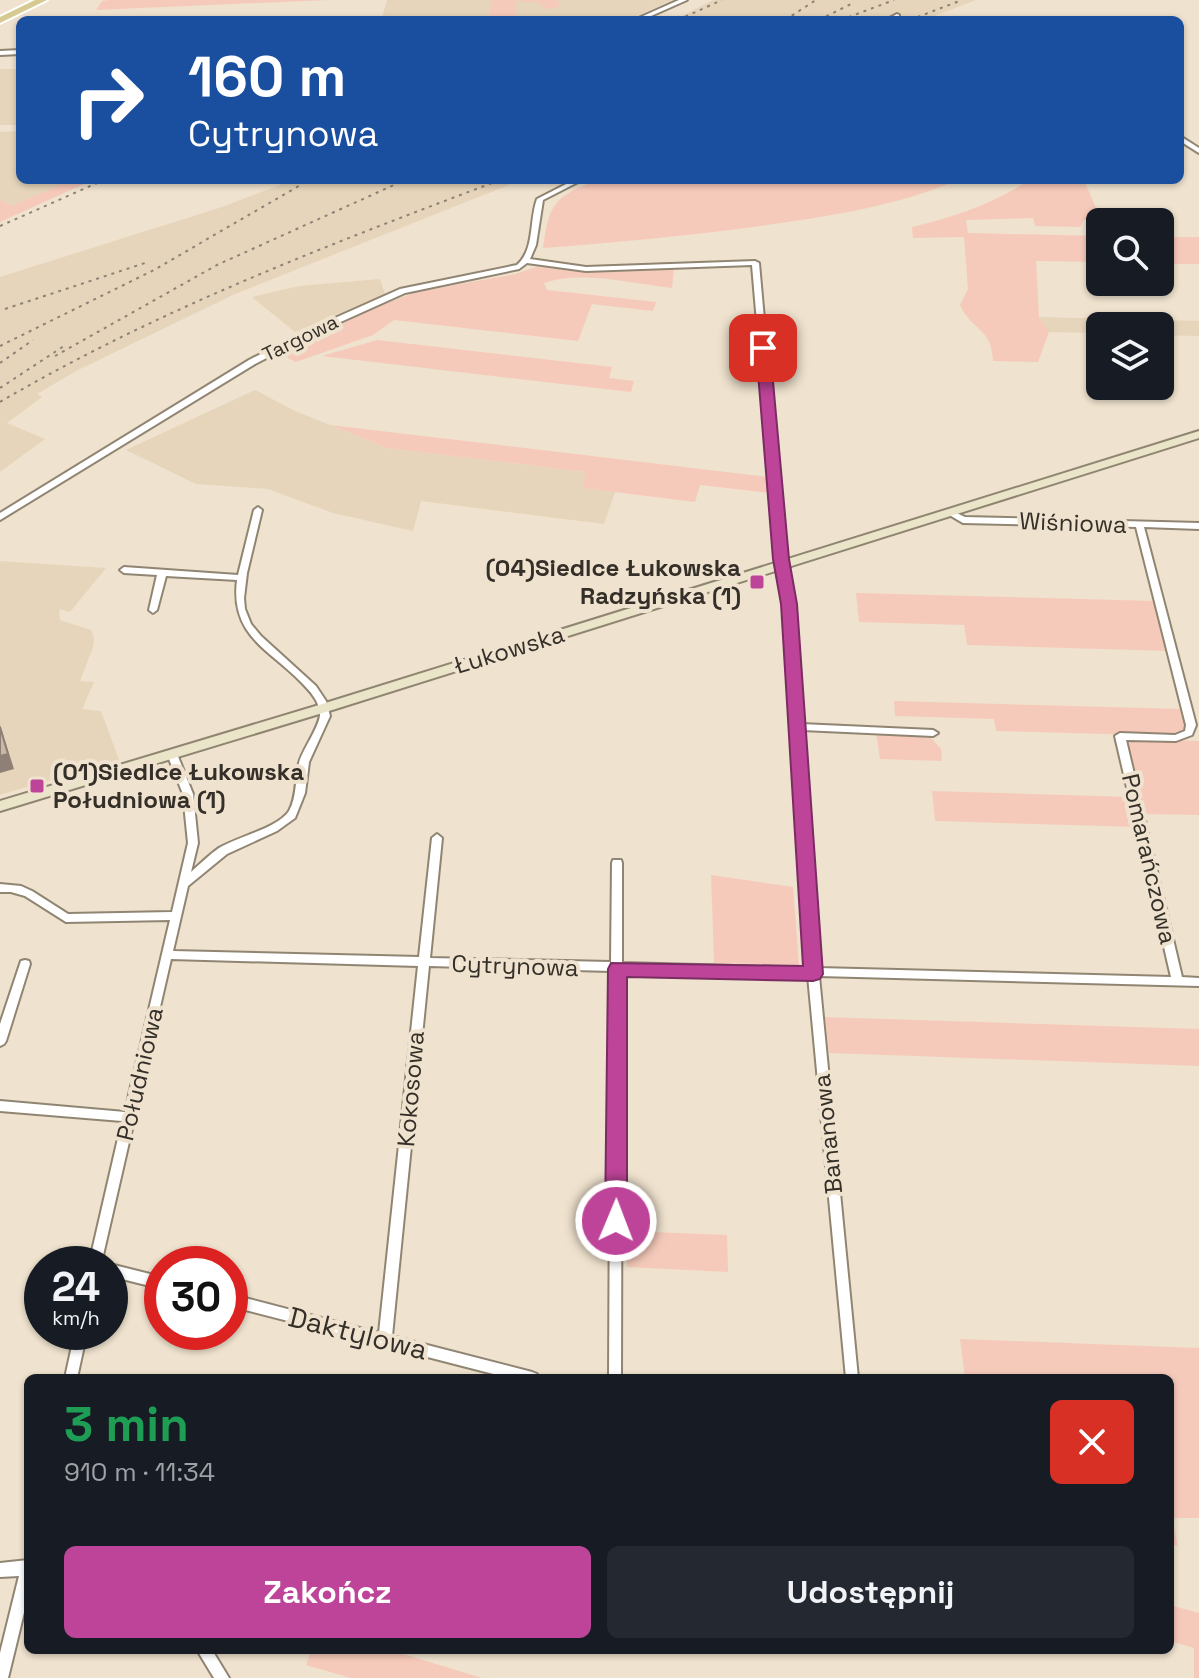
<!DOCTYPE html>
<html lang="pl">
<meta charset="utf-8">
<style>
:root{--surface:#171b24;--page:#242831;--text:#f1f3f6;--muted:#9ea1a6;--accent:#bd4498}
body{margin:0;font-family:"Space Grotesk",sans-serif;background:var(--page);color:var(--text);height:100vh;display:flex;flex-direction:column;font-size:30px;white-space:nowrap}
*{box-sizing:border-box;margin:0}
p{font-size:26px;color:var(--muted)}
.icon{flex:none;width:44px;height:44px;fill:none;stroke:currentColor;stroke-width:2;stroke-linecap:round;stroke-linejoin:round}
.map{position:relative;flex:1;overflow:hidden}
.drawer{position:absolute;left:24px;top:1374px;width:1150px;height:280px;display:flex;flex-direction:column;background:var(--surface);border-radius:12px;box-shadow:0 2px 6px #0004}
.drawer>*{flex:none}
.top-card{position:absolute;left:16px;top:16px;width:1168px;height:168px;border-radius:12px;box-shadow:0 2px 6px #0004;background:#1a4fa0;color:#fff;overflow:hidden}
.controls{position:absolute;left:1086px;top:208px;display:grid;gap:16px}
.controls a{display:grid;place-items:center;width:88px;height:88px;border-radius:12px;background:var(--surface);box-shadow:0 2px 6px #0004;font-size:40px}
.speed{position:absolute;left:24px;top:1246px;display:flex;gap:16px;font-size:40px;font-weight:700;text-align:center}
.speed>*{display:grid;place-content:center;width:104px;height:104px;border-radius:50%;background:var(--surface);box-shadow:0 2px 6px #0004;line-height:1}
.speed small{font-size:20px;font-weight:400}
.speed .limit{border:12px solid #d22;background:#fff;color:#111}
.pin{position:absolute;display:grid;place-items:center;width:68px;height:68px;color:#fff;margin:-34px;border-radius:16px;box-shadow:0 4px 12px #0006}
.me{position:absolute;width:88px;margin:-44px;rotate:1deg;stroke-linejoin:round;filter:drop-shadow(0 0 6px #0008)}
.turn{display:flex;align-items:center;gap:28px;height:168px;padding:0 40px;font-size:36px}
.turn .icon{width:104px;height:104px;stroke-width:2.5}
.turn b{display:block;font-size:56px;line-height:68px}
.round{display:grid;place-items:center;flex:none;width:84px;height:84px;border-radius:12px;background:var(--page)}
.headline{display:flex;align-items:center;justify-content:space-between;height:136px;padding:0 40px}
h1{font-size:48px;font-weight:700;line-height:60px;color:#1e9e55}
.button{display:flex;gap:16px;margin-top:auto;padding:16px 40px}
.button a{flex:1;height:92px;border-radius:12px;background:var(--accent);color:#fff;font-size:32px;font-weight:700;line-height:92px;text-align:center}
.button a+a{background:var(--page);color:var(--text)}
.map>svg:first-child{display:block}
</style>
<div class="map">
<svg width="1199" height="1678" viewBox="0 0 1199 1678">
<rect width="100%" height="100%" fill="#efe2ce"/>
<g fill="#e6d5bb">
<path d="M387 0H672L627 20H381Z"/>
<path d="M713 0H976L924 20H674Z"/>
<rect x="0" y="69" width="20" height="56"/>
<path d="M20 131V180H60L58 186 12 206 0 199V132Z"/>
<path d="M293 180H521L235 294 76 371 37 394 42 397 7 423 45 439 0 472V277L222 207Z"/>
<path d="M380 279 385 294 295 332 252 297 299 286Z"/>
<path d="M1039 317 1199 321V336L1160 335V326H1100V333L1049 332Z"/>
<path d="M255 390 295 411 387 448 587 472 582 488 615 492 604 524 421 501 413 531 333 513 268 489 196 484 126 450Z"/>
<path d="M0 561 106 568 70 612 59 609 60 620 91 630 94 638 93 647 80 681 94 682 82 709 101 711 119 760 0 795Z"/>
</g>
<g fill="#f6caba">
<path d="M108 0H327L96 10 102 1Z"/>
<path d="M492 0H557L561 7 544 9 540 2 516 1V20H488Z"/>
<path d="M60 180H93L0 222V199L12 206 57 186Z"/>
<path d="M597 180H958C899 205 837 215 774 224 697 235 621 242 543 248 549 202 555 197 597 180Z"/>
<path d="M1029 180H1084L1101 220H1084L1080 227 1035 226 1033 218 966 220 968 233 1100 236V262L1036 261 1039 317 1049 332 1038 362 993 361C992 328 971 330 960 305L968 289 964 237 913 238 912 227C954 217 993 204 1029 180Z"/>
<rect x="1160" y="237" width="39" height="27"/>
<path d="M536 267 585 272 674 269 672 288C633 284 582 270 544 283L547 290 656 302 653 311 592 304 578 341 394 320 373 335 296 362 280 354 372 309 416 292 515 274Z"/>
<path d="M377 340 612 367 609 378 634 381 631 392 322 356Z"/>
<path d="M330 425 769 477 770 493 700 485 695 502 582 488 586 472 387 448Z"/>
<path d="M856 593 1155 601 1169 651 967 645 964 625 859 622Z"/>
<path d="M894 701 1182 709 1186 731 1174 736 996 731 994 719 895 716Z"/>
<path d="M876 732 931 738 941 749 942 761 880 759Z"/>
<path d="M1134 739 1199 741V815L1142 814 1126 747Z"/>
<path d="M932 791 1131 797 1138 827 935 821Z"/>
<path d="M711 875 793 887 799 965 714 963Z"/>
<path d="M825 1017 1199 1029V1066L829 1053Z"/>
<path d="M627 1231 727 1235 728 1272 627 1267Z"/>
<path d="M960 1339 1199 1348V1518H1172L1178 1546 1170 1544V1378H965Z"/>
<path d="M1170 1605 1199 1613V1678H1194V1648L1170 1641Z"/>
<path d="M311 1650H390L482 1678H351L306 1665Z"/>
</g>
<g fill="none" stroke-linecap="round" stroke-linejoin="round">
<defs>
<g id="street">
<path d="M679 0H687L642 20H634Z"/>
<path d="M897 14 899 15V17L893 20H886Z"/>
<path d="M20 50V54L0 55V51Z"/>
<path d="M1180 136 1199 148V153L1180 141Z"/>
<path d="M574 180H582L543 200 536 245 530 259 586 267 755 261 759 263 785 555 793 604 801 724 933 730 938 733 933 736 802 730 818 968 1171 977 1115 736 1120 733 1175 735 1185 731 1186 725 1136 527 963 523 946 513 950 510 965 517 1199 523V529L1144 527 1196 725 1192 735 1176 741 1126 740 1182 977 1199 978V986L819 976 858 1378H846L808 976 622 971 621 1378H609L611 971 429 966 392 1336 532 1372 537 1374 538 1378H509L230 1306V1294L379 1333 418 966 171 959 101 1264H89L122 1121 0 1111V1101L125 1112 170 920 66 922 25 896 11 892H0V884L21 886 32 891 68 914 172 912 188 843 183 794 167 754 172 751 177 754 193 794 198 843 191 872C200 864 209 855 219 848 237 837 278 828 289 811 297 797 295 779 299 763 302 750 321 725 320 713 319 701 310 691 301 682 269 649 230 636 237 580L166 576 157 610 153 613 149 610 157 575 124 573 120 570 124 567 238 575 254 510 258 507 262 510 247 573 244 598 245 609 251 624 261 636 316 686 326 701 330 716 309 762 305 793 295 818 277 831 227 854 188 886 173 951 419 957 432 838 437 834 442 838 430 958 611 962 612 863 613 860H621L622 863V963L807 968 785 604 777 555 752 265 586 271 527 263 519 269 405 293 305 338 255 364 0 520V513L249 360 299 334 400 289 517 265C535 249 529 221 537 199Z"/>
<path d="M25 960 29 961 30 964 6 1041 4 1044 0 1046V1024L21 961Z"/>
<path d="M110 1264 162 1277V1289L110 1276Z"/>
<path d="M75 1332H87L77 1378H65Z"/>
<path d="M28 1560V1596L8 1678H0V1653L19 1576 0 1577V1563Z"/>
<path d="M197 1650H212L229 1678H214Z"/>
</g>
<path id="secondary" d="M1199 431V438L329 711 0 811V801L319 705Z"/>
<path id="primary" d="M35 0H47L0 23V17Z"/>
</defs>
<use href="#street" stroke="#908572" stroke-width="4"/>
<use href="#secondary" stroke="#908572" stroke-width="4"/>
<use href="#primary" stroke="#fff" stroke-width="4"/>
<use href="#street" fill="#fff" fill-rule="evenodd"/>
<use href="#secondary" fill="#eae5c8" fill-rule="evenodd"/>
<use href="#primary" fill="#d5ca91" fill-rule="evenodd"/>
<g stroke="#8c8376" stroke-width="2" stroke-dasharray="3 5" stroke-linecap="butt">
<path d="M678 20 722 0"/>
<path d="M785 20 816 0"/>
<path d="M819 20 851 4"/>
<path d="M841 20 894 0"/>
<path d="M875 20 878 19"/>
<path d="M910 20 962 0"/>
<path d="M0 226 104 180"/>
<path d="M5 309 148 262"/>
<path d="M0 346 154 270 309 180"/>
<path d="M55 356 217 265 405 180"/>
<path d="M0 363 33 340"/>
<path d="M0 388 64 346"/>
<path d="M0 402C159 309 328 245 500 180"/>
</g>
</g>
<path fill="#8e8076" d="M0 725 14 769 0 773Z"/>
<path fill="#cbb7a8" stroke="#8e8076" stroke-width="2" d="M0 727 8 754 0 756Z"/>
<path fill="#bd4498" stroke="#7b2c63" stroke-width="2" d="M763 344 770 348 789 559 797 604 823 974 820 979 813 981 627 977V1221L623 1227 616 1230 608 1227 605 1221 608 969 611 963 803 966 781 604 773 559 756 348Z"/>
<g fill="#bd4498" stroke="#efe2ce" stroke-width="3">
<rect x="749" y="574" width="16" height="16" rx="4"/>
<rect x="29" y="778" width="16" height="16" rx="4"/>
</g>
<g text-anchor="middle" stroke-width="8" stroke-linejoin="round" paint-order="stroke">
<g font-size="20" fill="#342f28" stroke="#efe2ce">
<text transform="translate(300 338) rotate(-26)" y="7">Targowa</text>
</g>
<g font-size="24" fill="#342f28" stroke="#efe2ce">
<text transform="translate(1073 523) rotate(2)" y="8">Wiśniowa</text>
<text transform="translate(509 650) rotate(-17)" y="8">Łukowska</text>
<text transform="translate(1149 859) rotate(77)" y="8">Pomarańczowa</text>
<text transform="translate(515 966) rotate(2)" y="8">Cytrynowa</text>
<text transform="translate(140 1074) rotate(-77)" y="8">Południowa</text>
<text transform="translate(411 1089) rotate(-85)" y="8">Kokosowa</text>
<text transform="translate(828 1134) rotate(-96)" y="8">Bananowa</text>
</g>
<g font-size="24" font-weight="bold" fill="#342f28" stroke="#efe2ce" text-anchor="end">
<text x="741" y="576">(04)Siedlce Łukowska<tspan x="741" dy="28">Radzyńska (1)</tspan></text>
<text x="53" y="780" text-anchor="start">(01)Siedlce Łukowska<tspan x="53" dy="28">Południowa (1)</tspan></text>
</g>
<g font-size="28" fill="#342f28" stroke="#efe2ce">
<text transform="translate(358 1333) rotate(14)" y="10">Daktylowa</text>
</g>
</g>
</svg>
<div class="controls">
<a><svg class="icon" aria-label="search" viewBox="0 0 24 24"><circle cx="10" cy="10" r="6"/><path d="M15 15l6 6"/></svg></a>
<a><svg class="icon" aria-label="layers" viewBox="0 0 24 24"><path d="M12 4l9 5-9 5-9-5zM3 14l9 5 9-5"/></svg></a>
</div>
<div class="speed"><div>24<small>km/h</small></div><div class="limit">30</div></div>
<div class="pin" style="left:763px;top:348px;background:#d93025"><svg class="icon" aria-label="arrive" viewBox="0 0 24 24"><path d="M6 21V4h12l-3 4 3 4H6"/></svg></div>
<svg class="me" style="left:616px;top:1221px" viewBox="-20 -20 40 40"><circle r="17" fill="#bd4498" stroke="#fff" stroke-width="3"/><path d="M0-11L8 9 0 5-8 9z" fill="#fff"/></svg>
<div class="top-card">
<div class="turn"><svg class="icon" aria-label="right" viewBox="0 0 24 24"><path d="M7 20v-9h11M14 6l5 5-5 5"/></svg><div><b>160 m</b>Cytrynowa</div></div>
</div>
<section class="drawer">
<div class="headline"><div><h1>3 min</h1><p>910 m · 11:34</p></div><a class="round" style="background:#d93025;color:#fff"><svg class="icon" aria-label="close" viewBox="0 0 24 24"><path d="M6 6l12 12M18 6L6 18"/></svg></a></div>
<div class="button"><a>Zakończ</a><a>Udostępnij</a></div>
</section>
</div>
